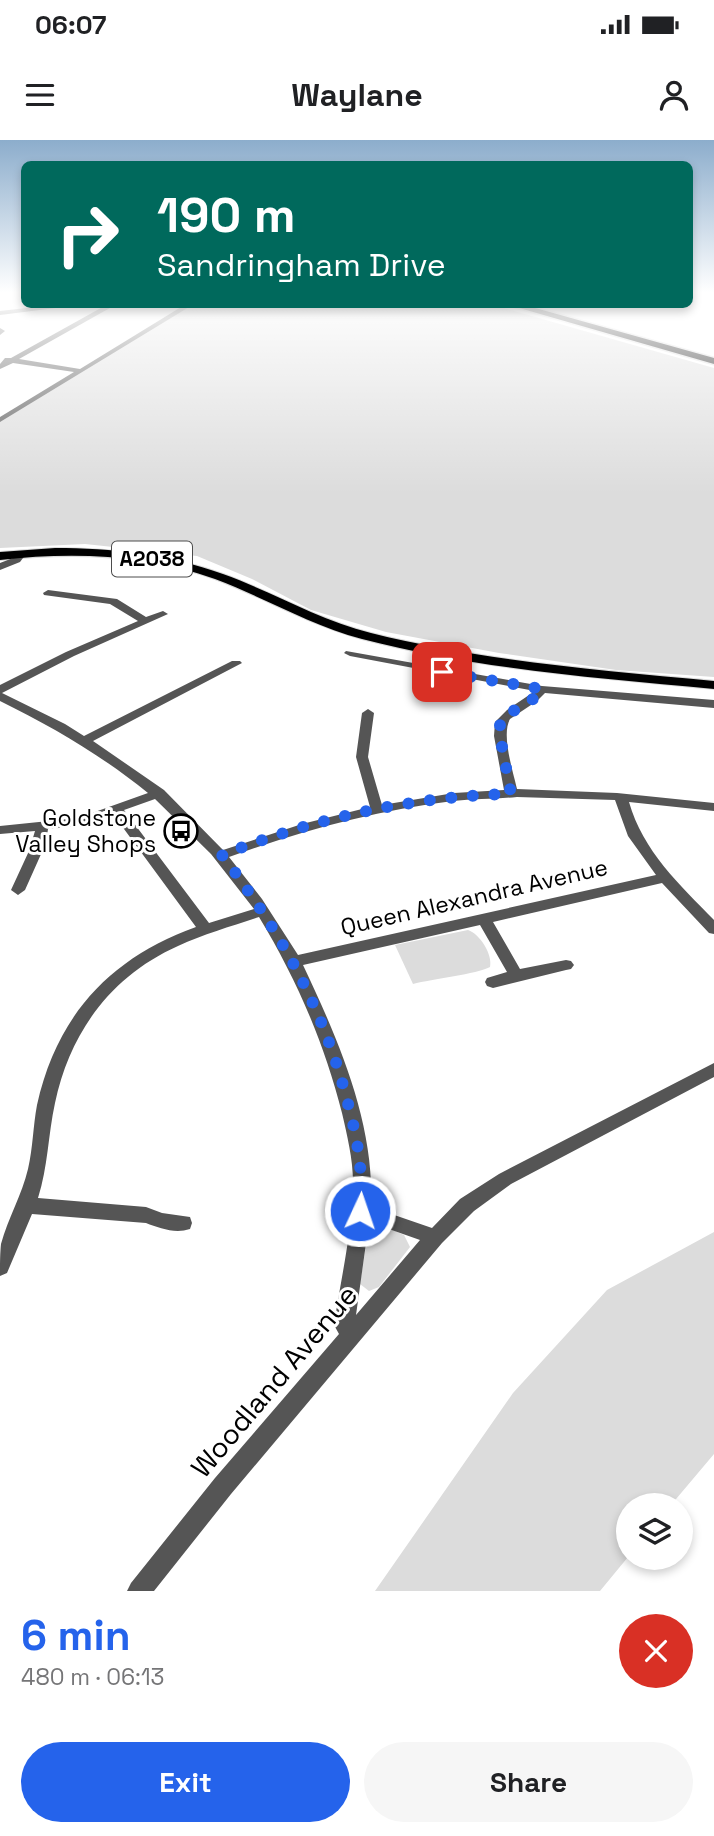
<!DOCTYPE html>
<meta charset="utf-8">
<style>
:root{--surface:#fff;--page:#f6f6f6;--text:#202124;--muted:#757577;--accent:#2563eb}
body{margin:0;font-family:"Space Grotesk",sans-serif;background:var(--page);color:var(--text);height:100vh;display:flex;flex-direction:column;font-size:26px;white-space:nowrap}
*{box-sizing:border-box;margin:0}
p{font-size:23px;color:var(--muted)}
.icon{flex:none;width:38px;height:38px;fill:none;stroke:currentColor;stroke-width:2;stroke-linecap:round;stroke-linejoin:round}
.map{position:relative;height:1451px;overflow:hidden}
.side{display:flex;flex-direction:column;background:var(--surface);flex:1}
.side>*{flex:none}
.banner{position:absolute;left:21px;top:21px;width:672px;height:147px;border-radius:10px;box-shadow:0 4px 10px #0003;background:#00695c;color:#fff;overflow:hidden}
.tools{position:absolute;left:616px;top:1353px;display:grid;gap:14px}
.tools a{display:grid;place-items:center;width:77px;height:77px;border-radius:50%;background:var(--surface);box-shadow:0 4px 10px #0003;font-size:35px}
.pin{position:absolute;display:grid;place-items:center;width:60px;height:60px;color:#fff;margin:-30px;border-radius:14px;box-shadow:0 4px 10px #0006}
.me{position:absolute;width:77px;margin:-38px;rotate:3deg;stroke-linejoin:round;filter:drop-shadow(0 0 5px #0008)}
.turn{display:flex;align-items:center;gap:24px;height:147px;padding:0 21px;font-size:32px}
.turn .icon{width:91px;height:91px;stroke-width:2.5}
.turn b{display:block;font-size:49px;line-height:60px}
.round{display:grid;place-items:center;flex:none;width:74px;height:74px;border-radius:37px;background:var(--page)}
.head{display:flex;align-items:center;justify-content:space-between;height:119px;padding:0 21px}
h1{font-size:42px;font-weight:800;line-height:52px;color:var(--accent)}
.cta{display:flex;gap:14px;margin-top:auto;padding:14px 21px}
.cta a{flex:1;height:80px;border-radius:42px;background:var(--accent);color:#fff;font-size:28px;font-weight:800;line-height:80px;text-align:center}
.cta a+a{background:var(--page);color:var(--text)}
.status{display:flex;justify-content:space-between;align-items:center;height:49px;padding:0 35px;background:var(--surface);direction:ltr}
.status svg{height:19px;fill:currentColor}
header{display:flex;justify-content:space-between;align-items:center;height:91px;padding:0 21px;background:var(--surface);font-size:32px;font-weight:800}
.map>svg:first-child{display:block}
</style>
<div class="status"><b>06:07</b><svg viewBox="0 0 49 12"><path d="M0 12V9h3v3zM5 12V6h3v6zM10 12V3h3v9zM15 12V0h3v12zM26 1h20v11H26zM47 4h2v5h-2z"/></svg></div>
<header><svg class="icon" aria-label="menu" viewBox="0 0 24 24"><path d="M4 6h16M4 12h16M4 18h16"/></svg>Waylane<svg class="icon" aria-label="person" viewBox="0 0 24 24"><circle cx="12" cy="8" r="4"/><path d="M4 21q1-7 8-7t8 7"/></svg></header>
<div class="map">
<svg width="714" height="1451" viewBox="0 0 714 1451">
<rect width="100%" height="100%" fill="#fff"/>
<g fill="#dcdcdc">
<path d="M189 165H493L714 228V537L616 530 499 513 386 492 311 470 252 439 197 416 85 404 0 408V281Z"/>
<path d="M468 790C480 794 493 815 490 827 477 834 432 839 413 844L395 805Z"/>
<path d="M382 1085 404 1095 410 1107 379 1147 369 1151 360 1144 368 1093 376 1086Z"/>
<path d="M714 1092V1314L671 1365H628V1417L600 1451H375L513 1253 607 1150Z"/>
</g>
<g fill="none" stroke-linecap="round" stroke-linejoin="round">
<defs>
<path id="primary" d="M55 408C112 408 168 414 223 434 273 452 319 480 371 493 483 521 599 530 714 541V549C596 538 477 529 362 499 310 485 265 458 215 439 146 414 72 412 0 420V412Z"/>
<path id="highway" d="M505 164H521L714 218V224Z"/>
</defs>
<use href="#primary" stroke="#dbdbdb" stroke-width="2"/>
<use href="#highway" stroke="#dbdbdb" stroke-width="3"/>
<g fill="#555" fill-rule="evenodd">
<path d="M62 164H87L0 175V171Z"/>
<path d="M108 164H117L19 219 80 229 186 164H194L0 282V277L74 232 13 223 0 229V224L5 218H11Z"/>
<path d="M0 188 5 191 0 195Z"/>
<path d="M18 412 26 414 20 422 0 430V423L13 418Z"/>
<path d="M48 450 117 459 146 477 163 471 168 474 74 516 2 553 65 584 84 596 232 521H240L242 523 93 601 164 650 223 710 302 684 370 667 356 617 362 573 368 569 374 573 368 617 382 665 454 653 504 650 494 596 495 582 507 570 535 551 350 516 344 513 346 511 542 546 714 560V568L545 553 537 561 510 579C501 595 513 631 517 649L617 653 714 663V671L629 662C643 711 679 744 714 780V794L709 793 662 743 493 782 520 829 566 820 571 821 574 825 571 829 566 830 493 848 487 846 485 842 487 838 507 832 480 785 303 825C338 899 375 983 371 1067L432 1088 460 1059 499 1034 714 923V937L511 1044 474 1071 442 1103 231 1354 154 1451H127L131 1443 215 1338 339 1194 334 1185C341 1137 353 1089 353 1042 353 1019 347 995 342 973 324 902 296 838 259 777 232 786 204 794 178 806 111 836 70 892 55 963 48 995 48 1027 38 1058L146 1067 162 1073 190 1077 192 1083 190 1089C175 1094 159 1088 146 1083L32 1074 7 1133 0 1136C0 1126 0 1113 1 1104 8 1078 22 1055 28 1029 33 1008 33 986 37 965 57 875 110 818 196 787L113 674 80 686 48 689 46 703 25 750 18 755 11 750 29 711 35 691 0 694V686L78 678 148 653C101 615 53 587 0 561V545L66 512 138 481 110 464 44 455 43 453ZM517 657 615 660 628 696 656 735 298 815 262 759 229 717C301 691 376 670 453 661 474 659 496 659 517 657ZM155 659 211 714 254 769 209 783 124 670ZM369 1082 420 1100 356 1175Z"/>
</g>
<use href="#primary" fill="#000" fill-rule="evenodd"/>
<use href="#highway" fill="#000" fill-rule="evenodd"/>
</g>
<linearGradient id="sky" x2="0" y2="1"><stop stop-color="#8cadcc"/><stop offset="0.43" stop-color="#fff"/><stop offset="1" stop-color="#fff" stop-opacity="0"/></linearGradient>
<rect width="714" height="354" fill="url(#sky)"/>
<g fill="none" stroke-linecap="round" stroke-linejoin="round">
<path stroke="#2563eb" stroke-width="12" stroke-dasharray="0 21.6" d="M360 1071C364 1032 357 997 347 960 323 867 280 791 222 715 312 679 414 656 511 654L500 596V582C512 567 533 565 542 549L442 532"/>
</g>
<defs>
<symbol id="bus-ring" viewBox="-11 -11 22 22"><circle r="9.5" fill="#fff" stroke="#000" stroke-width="1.5"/><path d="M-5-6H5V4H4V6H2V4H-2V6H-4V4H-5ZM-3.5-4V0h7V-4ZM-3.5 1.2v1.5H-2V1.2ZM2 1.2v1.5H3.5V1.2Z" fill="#000"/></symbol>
</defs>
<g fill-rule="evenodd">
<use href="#bus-ring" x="162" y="672" width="38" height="38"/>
</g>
<g text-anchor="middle" stroke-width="6" stroke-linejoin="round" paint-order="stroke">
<rect fill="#fff" stroke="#4c4c4c" stroke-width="2" x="112" y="401.5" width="80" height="35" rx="5"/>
<g font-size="21" font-weight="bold" fill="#000">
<text x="152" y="426">A2038</text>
</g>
<g font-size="23" fill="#000" stroke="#fff" text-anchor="end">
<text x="156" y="686">Goldstone<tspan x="156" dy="26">Valley Shops</tspan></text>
</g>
<g font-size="23" fill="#000" stroke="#fff">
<text transform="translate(474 757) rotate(-13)" y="8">Queen Alexandra Avenue</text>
</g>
<g font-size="28" fill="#000" stroke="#fff">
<text transform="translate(274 1241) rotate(-50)" y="10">Woodland Avenue</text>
</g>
</g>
</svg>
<div class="tools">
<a><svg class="icon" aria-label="layers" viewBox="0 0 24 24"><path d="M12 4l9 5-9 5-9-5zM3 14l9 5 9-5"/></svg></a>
</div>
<div class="pin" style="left:442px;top:532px;background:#d93025"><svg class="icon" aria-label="arrive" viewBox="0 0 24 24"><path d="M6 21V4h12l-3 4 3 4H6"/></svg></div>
<svg class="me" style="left:360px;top:1071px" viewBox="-20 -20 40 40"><circle r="17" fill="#2563eb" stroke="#fff" stroke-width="3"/><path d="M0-11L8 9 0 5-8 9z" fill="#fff"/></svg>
<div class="banner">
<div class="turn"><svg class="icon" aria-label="right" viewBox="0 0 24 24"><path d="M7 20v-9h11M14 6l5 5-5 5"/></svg><div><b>190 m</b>Sandringham Drive</div></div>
</div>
</div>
<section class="side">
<div class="head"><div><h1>6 min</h1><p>480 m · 06:13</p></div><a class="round" style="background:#d93025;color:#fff"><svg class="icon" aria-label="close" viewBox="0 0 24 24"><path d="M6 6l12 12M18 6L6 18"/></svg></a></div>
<div class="cta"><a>Exit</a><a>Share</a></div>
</section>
